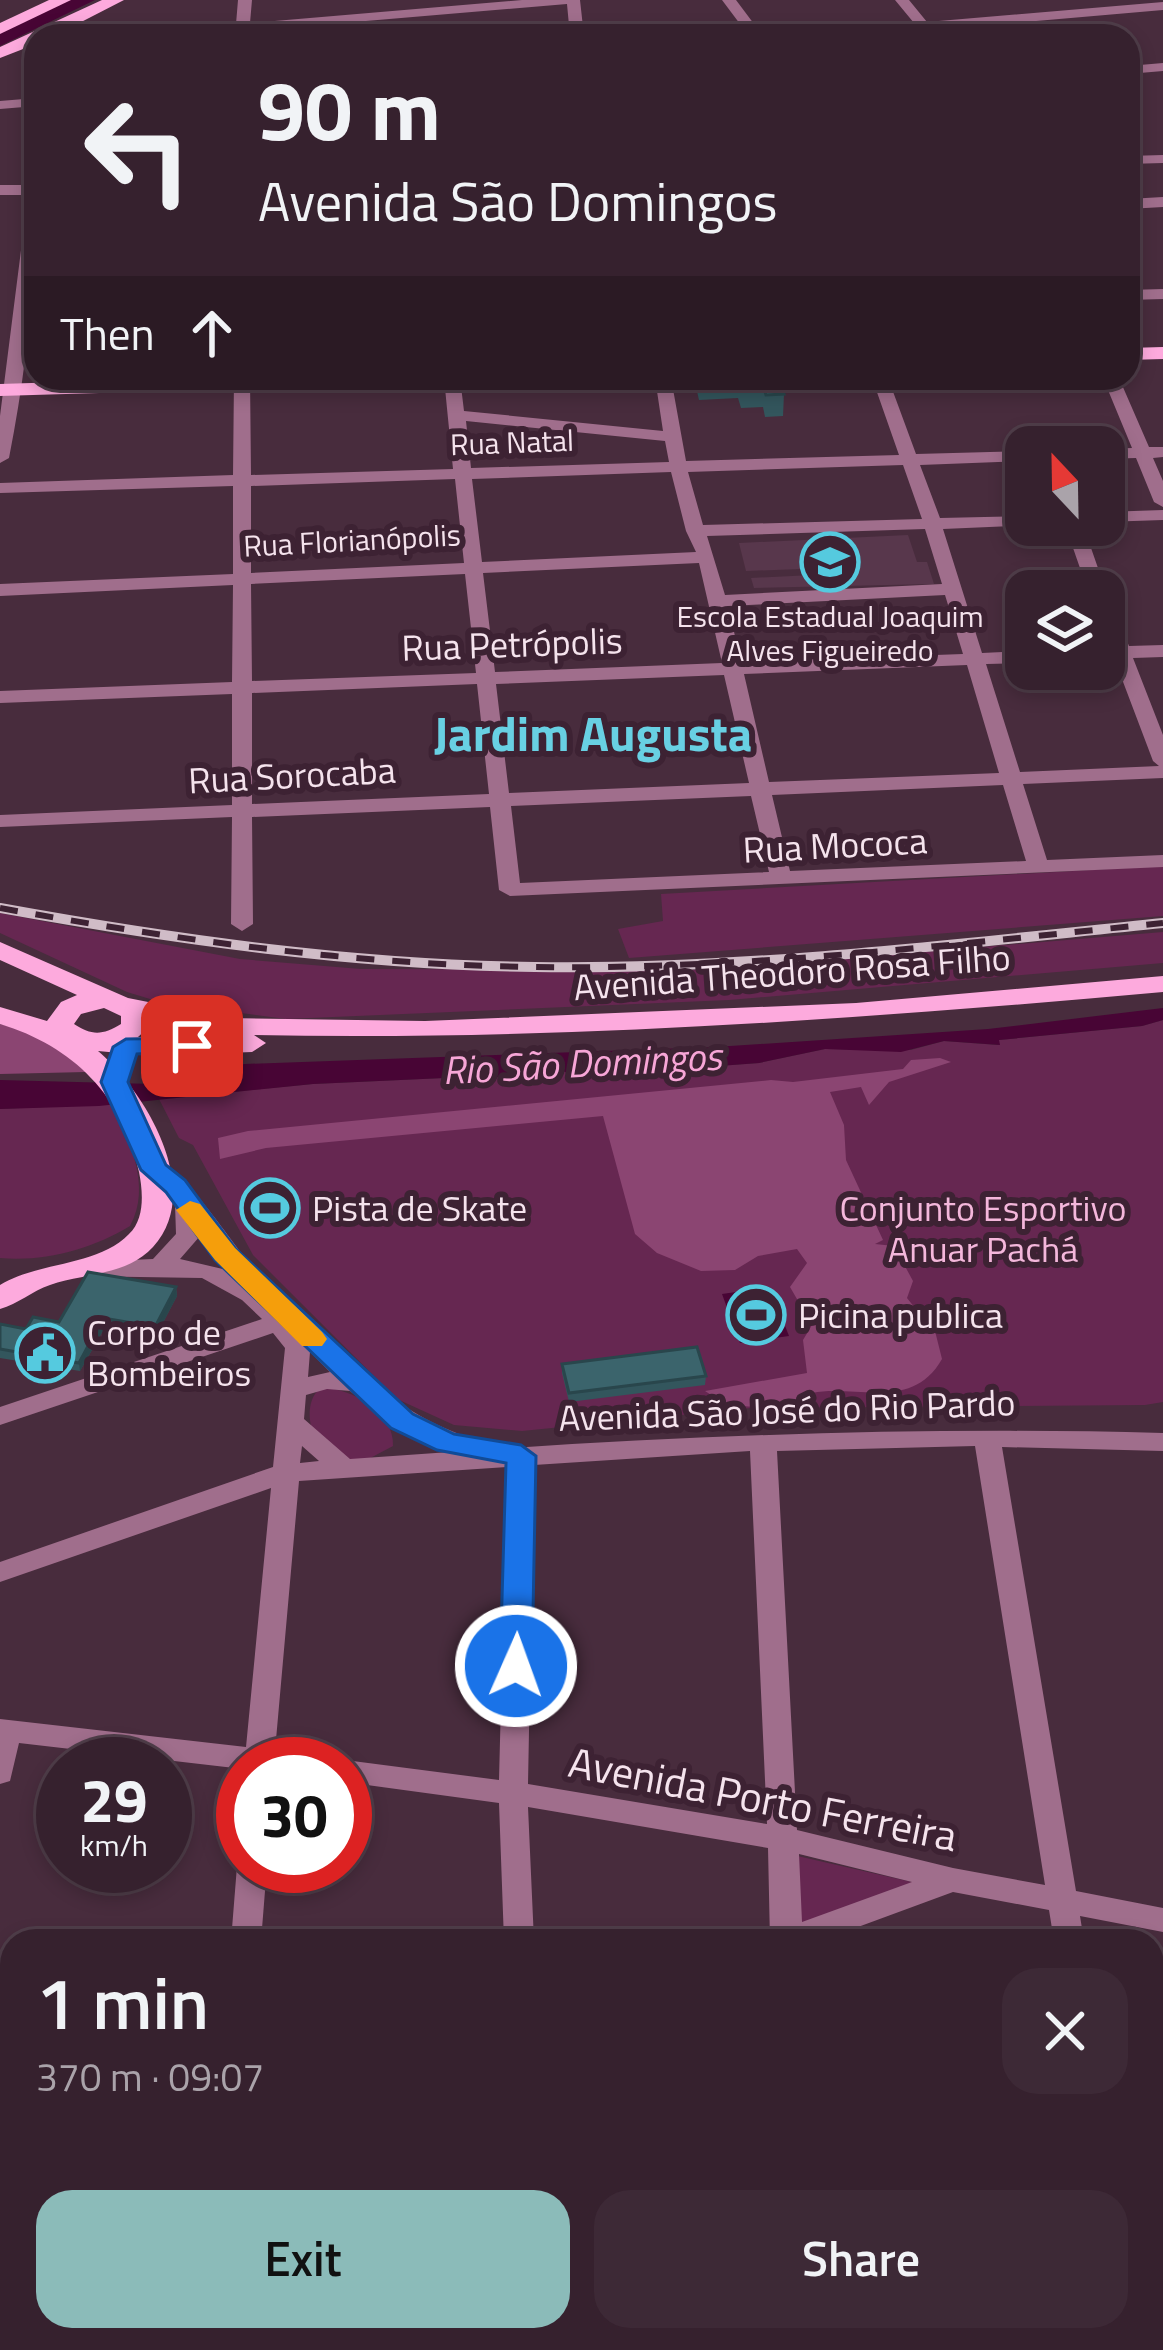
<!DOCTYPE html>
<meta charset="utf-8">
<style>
:root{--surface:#36212e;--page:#3d2936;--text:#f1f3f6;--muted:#aaa3aa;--line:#503e4a;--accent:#8bbbb9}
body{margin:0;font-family:"Titillium Web",sans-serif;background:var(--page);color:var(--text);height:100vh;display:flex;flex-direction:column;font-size:45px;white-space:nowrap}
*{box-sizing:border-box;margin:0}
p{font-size:39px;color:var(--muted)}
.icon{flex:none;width:66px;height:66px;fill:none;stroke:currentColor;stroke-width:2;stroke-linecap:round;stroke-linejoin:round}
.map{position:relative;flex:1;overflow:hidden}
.panel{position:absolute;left:0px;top:1929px;width:1164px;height:423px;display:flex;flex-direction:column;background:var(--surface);border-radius:36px 36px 0 0;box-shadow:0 6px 18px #0003,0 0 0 3px var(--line)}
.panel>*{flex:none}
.hud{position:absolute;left:24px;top:24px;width:1116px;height:366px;border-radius:36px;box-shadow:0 6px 18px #0003,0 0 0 3px var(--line);background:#36212e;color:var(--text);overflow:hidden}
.needle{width:78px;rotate:338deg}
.buttons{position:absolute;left:1005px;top:426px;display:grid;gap:24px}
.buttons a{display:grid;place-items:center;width:120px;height:120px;border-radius:24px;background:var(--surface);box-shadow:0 6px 18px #0003,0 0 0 3px var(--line);font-size:60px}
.speed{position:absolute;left:36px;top:1737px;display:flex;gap:24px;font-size:60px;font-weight:700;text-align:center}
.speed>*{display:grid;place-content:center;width:156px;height:156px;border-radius:50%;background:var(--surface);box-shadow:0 6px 18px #0003,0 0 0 3px var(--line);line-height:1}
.speed small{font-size:30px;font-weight:400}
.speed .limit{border:18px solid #d22;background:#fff;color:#111}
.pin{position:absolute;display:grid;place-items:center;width:102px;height:102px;color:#fff;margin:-51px;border-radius:24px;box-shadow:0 6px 18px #0006}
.me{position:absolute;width:132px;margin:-66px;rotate:2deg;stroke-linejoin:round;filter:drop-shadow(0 0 9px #0008)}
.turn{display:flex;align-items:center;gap:42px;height:252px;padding:0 36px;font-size:54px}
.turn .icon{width:156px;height:156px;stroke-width:2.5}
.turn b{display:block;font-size:84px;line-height:102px}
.then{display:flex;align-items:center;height:114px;padding:0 36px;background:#0003;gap:24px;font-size:45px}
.round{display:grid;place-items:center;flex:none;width:126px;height:126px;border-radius:36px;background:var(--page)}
.headline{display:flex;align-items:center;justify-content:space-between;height:204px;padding:0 36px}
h1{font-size:72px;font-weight:600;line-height:90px}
.action{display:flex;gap:24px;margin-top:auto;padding:24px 36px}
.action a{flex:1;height:138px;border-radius:36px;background:var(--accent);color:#111;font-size:48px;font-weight:600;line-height:138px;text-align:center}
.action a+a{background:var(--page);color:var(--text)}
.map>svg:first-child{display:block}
</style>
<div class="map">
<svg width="1163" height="2350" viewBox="0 0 1163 2350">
<rect width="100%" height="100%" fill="#482c3d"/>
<g fill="#58374c">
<path d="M908 535 917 562H927L934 584 754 588 751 578 853 573 851 567 746 571 739 543Z"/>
<path d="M262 2340H504V2350H260Z"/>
</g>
<g fill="#662751">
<path d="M1163 866V916L629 958 618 929 663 921 661 894Z"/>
<path d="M0 913 240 959 361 969 707 970 1163 932V963L729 1000 286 1019 160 1002 127 992 0 933Z"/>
<path d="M1163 1020V1402L1145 1405 751 1408 522 1431 454 1425 397 1399 253 1255 193 1145 179 1138 159 1099 313 1084 444 1078 485 1082 500 1076H545L561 1070 588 1075 639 1063 651 1071 759 1063 825 1049 911 1050 944 1041 998 1045 999 1040 1142 1026Z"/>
<path d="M114 1104C129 1142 152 1186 130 1226 92 1249 45 1262 0 1258V1109Z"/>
<path d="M321 1387C352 1389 394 1411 393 1446L357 1465 312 1431C308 1414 308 1399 321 1387Z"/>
<path d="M793 1855 925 1885 797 1928Z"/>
</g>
<g fill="#8b4572">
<path d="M0 1024 40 1034 86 1072 0 1074Z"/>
<path d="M940 1058 951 1062 889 1082 869 1105 861 1087 830 1092 844 1125 846 1160 883 1240 875 1244 894 1246 913 1281 907 1298 919 1313 932 1319 942 1359C912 1412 855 1384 812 1393 802 1395 795 1403 786 1405 756 1409 728 1408 705 1391L807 1373 803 1340 812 1325 790 1287 807 1263 797 1249 758 1256 735 1270 701 1271 657 1253 635 1234 603 1116 266 1148 220 1159 218 1138 248 1131 771 1080 793 1082 903 1069 911 1060Z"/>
</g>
<g fill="#480535">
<path d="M1163 1008V1020L1142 1026 999 1040 1000 1045 944 1041 901 1052 825 1049 759 1063 651 1071 639 1063 573 1076 561 1070 545 1076H500L485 1082 444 1078 313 1084 99 1106 0 1109V1080L153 1084 196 1070 245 1064 715 1047 988 1029Z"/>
<path d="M770 1287 789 1336 740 1343 722 1294Z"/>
</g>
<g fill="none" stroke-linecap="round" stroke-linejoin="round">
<path fill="#480535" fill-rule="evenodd" d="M69 0H95L0 46V33Z"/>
<g fill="#a06e8c" fill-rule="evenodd">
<path d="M238 0H252L250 23 522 0H580L584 36H570L567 4 249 31V36H235V32L133 36 140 32 236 24Z"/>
<path d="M722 0H736L763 36H749Z"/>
<path d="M895 0H909L927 22 1163 2V10L934 30 936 36H924L920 31 803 36 810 32 914 23Z"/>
<path d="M1163 63V71L1128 74V66Z"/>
<path d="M36 98V106L0 109V101Z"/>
<path d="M1163 155V163L1128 164V156Z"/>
<path d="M0 185H36C36 278 27 367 9 458L0 463V416L28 195H0Z"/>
<path d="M1163 197V207L1128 209V199Z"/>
<path d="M1163 289V299L1128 300V290Z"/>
<path d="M234 378H250L251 475 453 469 444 378H460L464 411 663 431 655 378H671L686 461 899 455 872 378H888L916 454 1026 451V461L920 465 940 518 1026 516V525H1032L943 529 982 653 1026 651V663L986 664 1020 772 1159 766 1153 761 1114 658 1104 659V647H1110L1104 632V601L1113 607 1129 646 1163 645V657L1133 658 1163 735V778L1023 784 1047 860 1163 855V867L510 896 499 890 490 807 252 817 253 924 242 931 231 924 232 817 0 827V815L232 805V694L0 703V691L232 682 233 585 0 596V584L233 574V486L0 493V483L233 475ZM466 421 665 441 669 462 471 468ZM903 465 922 519 703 525 688 472ZM671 472 686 531 696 552 482 562 472 479ZM455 479 464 563 251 573V486ZM925 529 942 584 725 595 707 536ZM699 563 722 663 495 672 483 573ZM465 574 476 673 252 681 251 584ZM945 595 963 654 741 662 728 606ZM967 665 999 773 769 782 744 674ZM724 675 749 783 509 793 496 684ZM477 684 489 794 252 804V693ZM1003 785 1026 861 790 871 772 795ZM751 796 769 872 520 883 511 806Z"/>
<path d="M1103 378H1119L1149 447H1163V457L1153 458 1163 481V507L1154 502 1136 458 1104 459V449L1132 448Z"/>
<path d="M1163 510V520L1104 522V512Z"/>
<path d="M1065 525H1083L1106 591 1104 594V591H1088Z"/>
<path d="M155 1162C191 1174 229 1242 256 1270L259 1276 252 1283 282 1310H299C365 1377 399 1418 492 1445L495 1449C718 1434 940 1427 1163 1433V1451L1002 1447 1076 1891 1163 1908V1932L1080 1916 1084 1941H1054L1049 1910 953 1892 820 1941H770L768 1848 528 1807 534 1941H504L499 1803 345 1782V1764H334L345 1760 499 1780 507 1467 299 1481 275 1751 304 1756 309 1764H243V1769L19 1743 10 1781 0 1784V1719L246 1747 271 1488 0 1582V1562L273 1467 285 1348 273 1333 0 1425V1407L262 1319 242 1300 202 1278 77 1276 74 1270 86 1262 153 1259 176 1234 175 1204 143 1170ZM200 1236 227 1270 180 1259ZM310 1352 330 1372 308 1377ZM327 1389 350 1391 391 1424 450 1452 350 1459 304 1419 306 1395ZM302 1446 319 1461 300 1463ZM975 1446 1045 1885 953 1868 797 1830 777 1451ZM750 1451 767 1824 528 1784 534 1465ZM799 1854 912 1882 802 1922Z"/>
<path d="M243 1857V1866H267L261 1941H231L237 1866Z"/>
<path d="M0 2224 12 2229V2340H19L16 2350H0V2283L6 2281 0 2278Z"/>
<path d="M195 2340H229L228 2350H194Z"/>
<rect x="510" y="2340" width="34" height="10"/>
<rect x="809" y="2340" width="34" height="10"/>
<path d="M1108 2340H1142L1144 2350H1110Z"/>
</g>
<g fill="#fdaadd" fill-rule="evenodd">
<path d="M49 0H71L0 34V23Z"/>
<path d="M102 0H124L54 36H36V44L0 58V47Z"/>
<path d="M1163 347V359L1128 360V348Z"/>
<path d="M187 378H407L396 384 0 396V384Z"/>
<path d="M0 942 128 998 229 1018 425 1021 856 1003 1163 976V992C861 1019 558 1041 254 1035L266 1043 252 1052 151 1056 98 1051C145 1091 205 1190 153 1247 126 1276 84 1273 50 1285 32 1291 18 1304 0 1309V1285C39 1261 97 1267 129 1234 145 1219 143 1192 139 1172 124 1097 73 1046 0 1024V1007L47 1021 61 1002 77 995 0 960ZM104 1008 121 1016V1024C103 1035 92 1036 74 1024L81 1014ZM149 1018 243 1035 138 1037 149 1027Z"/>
</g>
<defs>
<path id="rail" d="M0 908C177 940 355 965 535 967 745 970 954 944 1163 923"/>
</defs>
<use href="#rail" stroke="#d0bcc7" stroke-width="10"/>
<use href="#rail" stroke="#3d2233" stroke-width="6" stroke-dasharray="18" stroke-linecap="butt"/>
</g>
<g fill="#33565d">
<path d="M694 378H779L784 394 783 416 765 417 763 407 741 408 738 398 699 400Z"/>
<path d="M176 1287 177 1296 156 1336 105 1327 80 1371 0 1358V1325L26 1329 59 1322Z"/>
<path d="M562 1364 706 1376 705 1385 569 1402 562 1373Z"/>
</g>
<g fill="#29464c">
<path d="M176 1287 177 1296 156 1336 155 1327Z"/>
<path d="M103 1318 105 1327 80 1371 79 1363Z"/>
</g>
<g fill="#3b646c" stroke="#29464c" stroke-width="3">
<path d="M739 378H779L784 394 766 395 763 385 741 386Z"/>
<path d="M88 1272 176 1287 155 1327 103 1318 79 1363 0 1349V1324L26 1329 33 1317 59 1322Z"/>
<path d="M697 1347 706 1376 569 1393 562 1364Z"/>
</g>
<path fill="#1a73e8" stroke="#114b97" stroke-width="3" d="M192 1038 201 1040 205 1046 201 1051 137 1054 128 1082 166 1165 185 1180 235 1248 413 1414 454 1434 521 1445 536 1456 532 1666 527 1675H505L500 1666 506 1463 437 1450 391 1428 215 1260 166 1192 141 1170 101 1082 113 1047 126 1039Z"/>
<path fill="#f59e0b" d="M190 1201 200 1204 235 1248 322 1332 327 1339 322 1346H302L215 1260 176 1210Z"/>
<defs>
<symbol id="school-ring" viewBox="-11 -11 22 22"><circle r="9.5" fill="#3d2233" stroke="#55cadf" stroke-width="1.5"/><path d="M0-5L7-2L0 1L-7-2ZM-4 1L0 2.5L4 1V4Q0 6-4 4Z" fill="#55cadf"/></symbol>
<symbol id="stadium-ring" viewBox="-11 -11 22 22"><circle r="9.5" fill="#3d2233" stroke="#55cadf" stroke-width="1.5"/><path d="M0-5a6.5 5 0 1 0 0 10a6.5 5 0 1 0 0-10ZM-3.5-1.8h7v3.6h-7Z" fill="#55cadf"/></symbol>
<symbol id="civic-ring" viewBox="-11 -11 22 22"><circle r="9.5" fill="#3d2233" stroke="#55cadf" stroke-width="1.5"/><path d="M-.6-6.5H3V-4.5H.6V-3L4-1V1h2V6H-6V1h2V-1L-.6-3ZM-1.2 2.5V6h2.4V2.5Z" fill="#55cadf"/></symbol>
</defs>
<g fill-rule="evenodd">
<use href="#school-ring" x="797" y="529" width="66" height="66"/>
<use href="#stadium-ring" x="237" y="1175" width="66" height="66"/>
<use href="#stadium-ring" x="723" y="1282" width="66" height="66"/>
<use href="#civic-ring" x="12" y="1320" width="66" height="66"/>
</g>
<g text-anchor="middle" stroke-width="12" stroke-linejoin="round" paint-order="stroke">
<g font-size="30" fill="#f5e3ed" stroke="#3d2233">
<text transform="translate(512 443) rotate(-2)" y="10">Rua Natal</text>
<text transform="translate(352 541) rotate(-3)" y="10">Rua Florianópolis</text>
</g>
<g font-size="30" fill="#f5e3ed" stroke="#3d2233">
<text x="830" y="627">Escola Estadual Joaquim<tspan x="830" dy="34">Alves Figueiredo</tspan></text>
</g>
<g font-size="36" fill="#f5e3ed" stroke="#3d2233">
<text transform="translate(512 644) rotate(-2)" y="13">Rua Petrópolis</text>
<text transform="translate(292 775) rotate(-3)" y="13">Rua Sorocaba</text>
<text transform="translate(835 845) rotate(-3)" y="13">Rua Mococa</text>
<text transform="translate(792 972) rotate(-4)" y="13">Avenida Theodoro Rosa Filho</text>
<text transform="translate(787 1410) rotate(-2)" y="13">Avenida São José do Rio Pardo</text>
</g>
<g font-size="36" fill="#f5e3ed" stroke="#3d2233" text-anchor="start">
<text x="312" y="1221">Pista de Skate</text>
<text x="798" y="1328">Picina publica</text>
<text x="87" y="1345">Corpo de<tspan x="87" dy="41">Bombeiros</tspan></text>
</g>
<g font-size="36" fill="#f4b7db" stroke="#3d2233">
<text x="983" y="1221">Conjunto Esportivo<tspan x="983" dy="41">Anuar Pachá</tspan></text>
</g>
<g font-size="39" font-style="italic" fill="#f7a6d7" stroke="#3d2233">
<text transform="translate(582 1063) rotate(-3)" y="14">Rio São Domingos</text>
</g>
<g font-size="42" fill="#f5e3ed" stroke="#3d2233">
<text transform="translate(763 1799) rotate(11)" y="15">Avenida Porto Ferreira</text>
</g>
<g font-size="48" font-weight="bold" fill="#68d0e3" stroke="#3d2233">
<text x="593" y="751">Jardim Augusta</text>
</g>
</g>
</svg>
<div class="buttons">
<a><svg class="needle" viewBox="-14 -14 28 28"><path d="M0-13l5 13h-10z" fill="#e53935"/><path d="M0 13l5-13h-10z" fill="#aaa3aa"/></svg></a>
<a><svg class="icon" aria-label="layers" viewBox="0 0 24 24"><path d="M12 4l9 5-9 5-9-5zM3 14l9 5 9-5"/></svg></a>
</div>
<div class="speed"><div>29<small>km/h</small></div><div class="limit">30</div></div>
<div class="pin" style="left:192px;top:1046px;background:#d93025"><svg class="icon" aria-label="arrive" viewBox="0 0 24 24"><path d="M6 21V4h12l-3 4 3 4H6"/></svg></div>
<svg class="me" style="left:516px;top:1666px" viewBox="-20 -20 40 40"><circle r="17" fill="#1a73e8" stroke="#fff" stroke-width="3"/><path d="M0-11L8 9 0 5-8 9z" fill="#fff"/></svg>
<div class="hud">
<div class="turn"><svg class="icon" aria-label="left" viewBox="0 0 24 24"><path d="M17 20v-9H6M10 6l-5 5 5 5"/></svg><div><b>90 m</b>Avenida São Domingos</div></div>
<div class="then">Then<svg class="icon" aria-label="ahead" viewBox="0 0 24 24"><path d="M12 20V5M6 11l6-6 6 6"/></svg></div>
</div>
<section class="panel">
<div class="headline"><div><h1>1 min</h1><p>370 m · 09:07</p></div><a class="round"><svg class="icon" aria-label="close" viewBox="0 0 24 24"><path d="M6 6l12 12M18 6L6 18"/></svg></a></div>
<div class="action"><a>Exit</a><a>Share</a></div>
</section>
</div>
